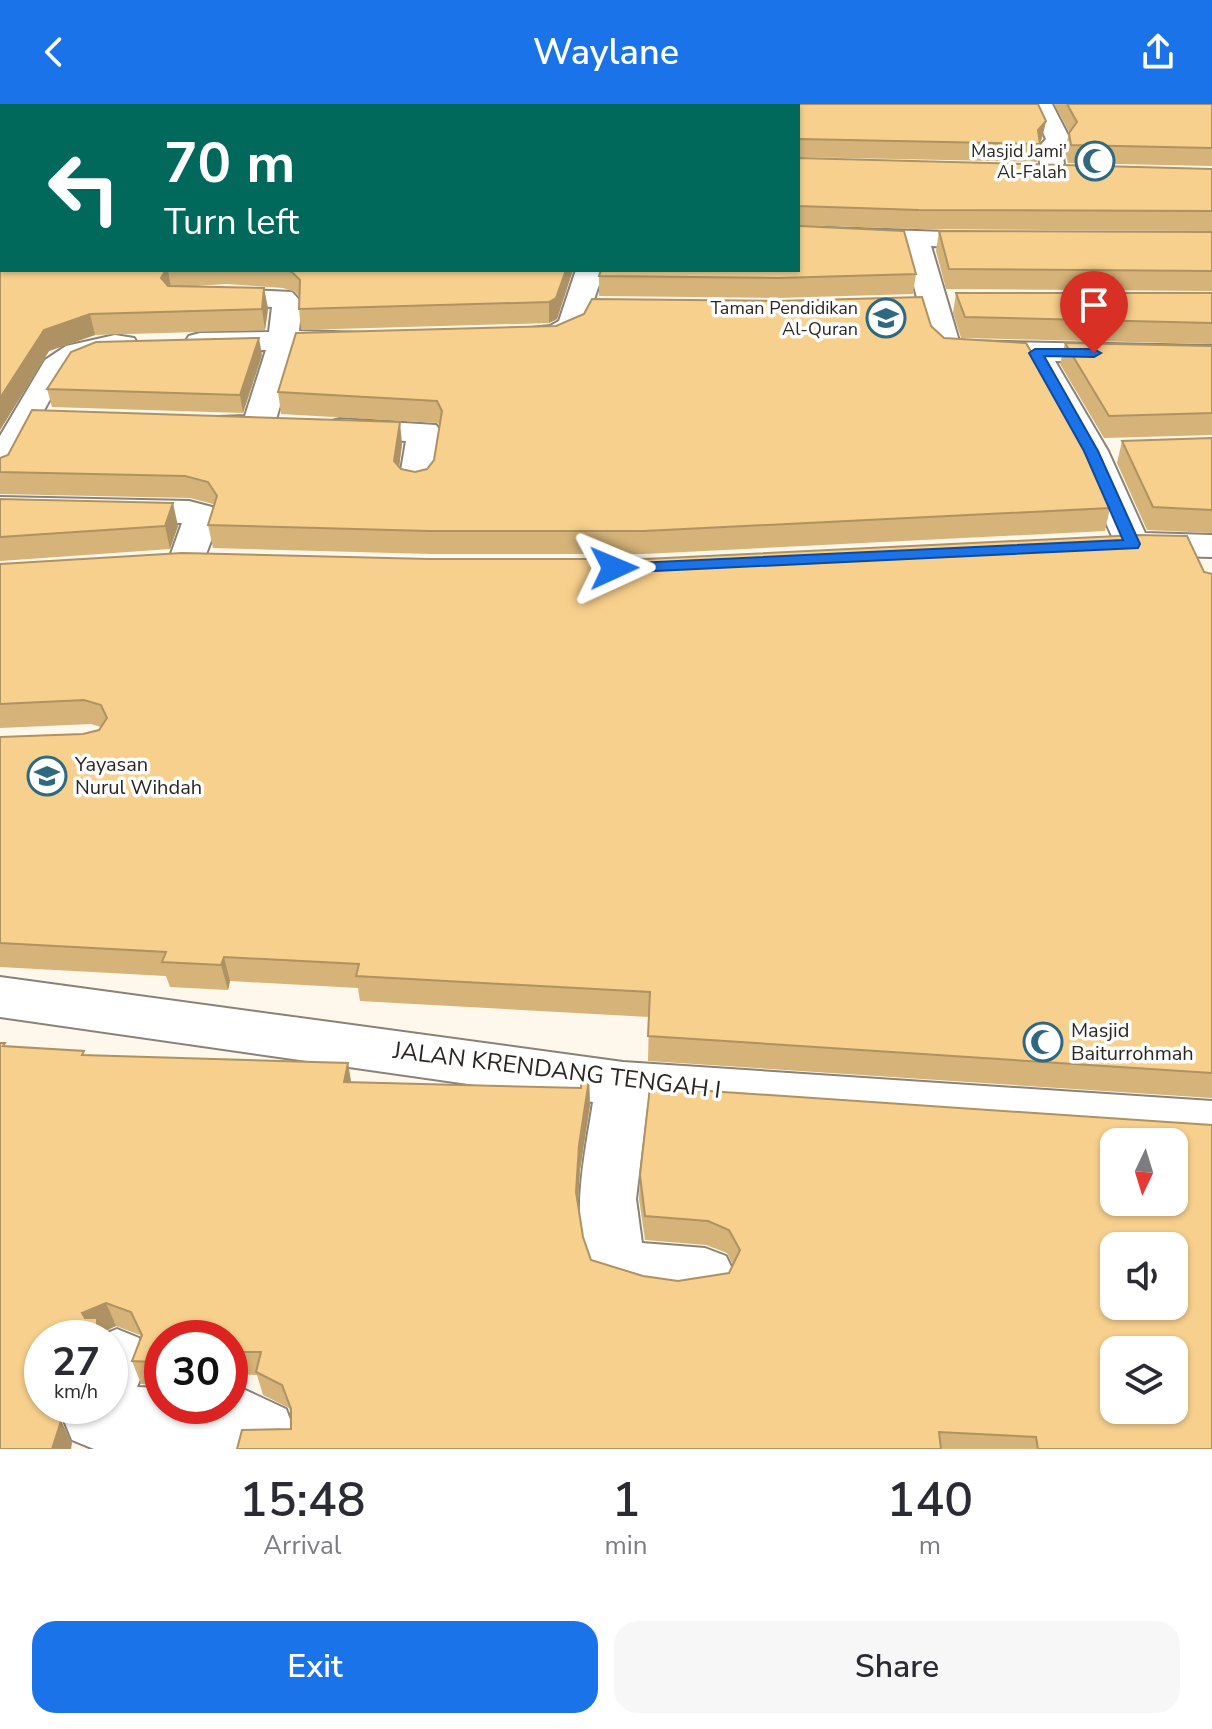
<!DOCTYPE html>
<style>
:root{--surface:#fff;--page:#f7f7f7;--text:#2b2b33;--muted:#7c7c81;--accent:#1a73e8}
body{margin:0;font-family:"Nunito Sans",sans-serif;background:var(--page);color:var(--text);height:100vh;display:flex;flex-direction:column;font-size:30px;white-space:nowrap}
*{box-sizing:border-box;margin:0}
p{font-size:26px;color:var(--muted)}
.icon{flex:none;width:44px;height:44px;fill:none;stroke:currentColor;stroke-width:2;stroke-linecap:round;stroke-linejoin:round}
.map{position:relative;height:1345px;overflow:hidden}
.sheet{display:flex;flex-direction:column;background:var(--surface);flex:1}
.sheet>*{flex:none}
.banner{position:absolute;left:0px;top:0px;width:800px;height:168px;box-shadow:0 2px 6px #0004;background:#00695c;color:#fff;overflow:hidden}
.needle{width:52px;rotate:184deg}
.controls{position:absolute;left:1100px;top:1024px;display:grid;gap:16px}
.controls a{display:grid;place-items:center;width:88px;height:88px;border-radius:16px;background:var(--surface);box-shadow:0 2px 6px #0004;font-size:40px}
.speed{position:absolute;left:24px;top:1216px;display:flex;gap:16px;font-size:40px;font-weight:700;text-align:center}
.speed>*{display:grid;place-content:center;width:104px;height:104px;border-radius:50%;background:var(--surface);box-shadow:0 2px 6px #0004;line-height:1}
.speed small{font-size:20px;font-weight:400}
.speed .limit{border:12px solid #d22;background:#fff;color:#111}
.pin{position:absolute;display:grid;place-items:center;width:68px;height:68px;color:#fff;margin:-82px -34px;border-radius:50% 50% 50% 0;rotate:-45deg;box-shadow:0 0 8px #0007}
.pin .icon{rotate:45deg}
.me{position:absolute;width:88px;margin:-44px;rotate:89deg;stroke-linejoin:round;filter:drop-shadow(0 0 6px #0008)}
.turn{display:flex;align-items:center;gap:28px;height:168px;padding:0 32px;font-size:36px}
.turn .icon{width:104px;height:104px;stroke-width:2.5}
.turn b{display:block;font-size:56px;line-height:68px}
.eta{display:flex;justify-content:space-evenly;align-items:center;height:136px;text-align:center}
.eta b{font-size:48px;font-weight:600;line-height:56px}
.primary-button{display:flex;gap:16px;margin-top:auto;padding:16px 32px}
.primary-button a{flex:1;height:92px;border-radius:24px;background:var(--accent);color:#fff;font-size:32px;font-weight:600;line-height:92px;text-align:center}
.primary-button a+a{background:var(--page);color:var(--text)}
header{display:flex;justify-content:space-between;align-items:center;height:104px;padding:0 32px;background:var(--accent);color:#fff;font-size:36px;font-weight:600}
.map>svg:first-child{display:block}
</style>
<header><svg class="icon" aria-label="back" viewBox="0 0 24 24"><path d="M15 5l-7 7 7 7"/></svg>Waylane<svg class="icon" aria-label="share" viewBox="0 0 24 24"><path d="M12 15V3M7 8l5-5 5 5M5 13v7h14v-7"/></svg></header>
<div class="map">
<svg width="1212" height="1345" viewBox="0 0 1212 1345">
<rect width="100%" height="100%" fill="#fef7eb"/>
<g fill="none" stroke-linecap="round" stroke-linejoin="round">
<defs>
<g id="minor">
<path d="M1030 0H1052L1071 37 1062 46 1065 67 1062 72H1044L1041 67 1038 44 1046 35Z"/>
<path d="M798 123 1005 130 1009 136 1005 142 995 144 931 142 959 237 1212 242V260L1055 257 1108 347 1145 429 1212 431V453L1132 451 1119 448 1074 347 1024 257 941 252 931 242 926 230 904 142 798 139Z"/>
<path d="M576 166H604L583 228 556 240 513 238 509 232 513 226 550 222 559 217Z"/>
<path d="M205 184 292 188 302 199 299 227 366 229 370 235 366 241 297 245 274 322 270 329 258 332 194 328 190 321 194 314 245 312 266 246 200 247 189 244 185 238 189 232 200 229 269 228 272 203 195 199 191 193 195 187Z"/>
<path d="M115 231 134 234 138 240 134 246C118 250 101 249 85 256 55 270 31 335 17 365L12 372 0 375V332L45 256 66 242Z"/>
<path d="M340 315 436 321 441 328 433 378 428 385 416 388 404 385 399 378 406 337 328 332 323 325 328 318Z"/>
<path d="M0 393 189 397 212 403 219 416 200 466 187 469 174 466 168 458 182 419 0 415Z"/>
<path d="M0 873 623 958 1212 997V1043L647 1004 636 1095 642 1139 705 1144 726 1152 735 1171 726 1190C684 1206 635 1193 594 1178 568 1121 584 1057 593 998L0 913Z"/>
<path d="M117 1225 139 1234 148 1255 137 1283 162 1284V1302H230V1285H243L286 1305 295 1328V1345H94L72 1336 63 1314 68 1302H110V1234H95Z"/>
</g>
</defs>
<use href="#minor" stroke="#888278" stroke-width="4"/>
<use href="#minor" fill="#fff" fill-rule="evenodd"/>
</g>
<g fill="#d5b379">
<path d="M0 0H1038L1046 17 1042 34 1040 38 1037 58 798 53V2H2V166H573L557 215 549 219 301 226 299 205V192L295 188 283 184 226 180 195 182 264 184 268 205 265 226 95 231 49 247 0 326Z"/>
<path d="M1054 0H1212V62L1068 59 1065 47 1069 28Z"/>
<path d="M798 54 1212 65V127L916 125 798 121 916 170 913 190 776 194 599 192V172L798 166Z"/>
<path d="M939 127 1212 128V187L946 185 936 147Z"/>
<path d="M956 189H1212V240L961 234 953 209Z"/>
<path d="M931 222 1110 404 1105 427 644 450H431L213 444 208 421 214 402 213 400 190 394 0 390V368L402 340 399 363 401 365 415 368 427 365 434 356 440 322 438 319 281 310 278 288Z"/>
<path d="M1065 239 1212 242V331L1104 334 1060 260Z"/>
<path d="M262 251 243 309 52 303 47 285Z"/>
<path d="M1212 334V429L1147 426 1117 359 1122 337Z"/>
<path d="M0 395 178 422 170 445 0 457Z"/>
<path d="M429 455 1204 468 1212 470V994L648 957 649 913 360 897 358 884 230 877 228 886 170 883 166 872 0 863V633L83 630 99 626 101 623 91 620 0 624V460Z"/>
<path d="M6 942 351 978 581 984 589 976 590 1001 580 1066 578 1097 583 1133 591 1156 643 1172 678 1177 729 1169 733 1161 727 1149 706 1141 645 1136 639 1095 640 1071 1212 1345H237L291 1325V1310L289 1304 263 1291 257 1271 230 1270V1234H162V1283L161 1281 141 1280 132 1257 141 1233 140 1231 116 1222 103 1228 42 1234V1302H65L60 1315 72 1339 0 1345Z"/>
</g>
<g fill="#ae9263">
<path d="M1046 17 1042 34 1039 40 1038 26Z"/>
<path d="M166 166H168L171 184 161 174Z"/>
<path d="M566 166H573L557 215 549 219V198Z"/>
<path d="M264 184 268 205 265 226 262 205Z"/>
<path d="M90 210 95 231 49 247 0 326V294L44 226Z"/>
<path d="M259 234 262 251 243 309 240 291Z"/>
<path d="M400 318 402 340 397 380 394 357Z"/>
<path d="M173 399 178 422 170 445 165 422Z"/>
<path d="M224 853 230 877 228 886 221 861Z"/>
<path d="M348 959 352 983 344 978Z"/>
<path d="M589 976 590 1001 580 1066 577 1112 576 1088 579 1041Z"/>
<path d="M106 1199 116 1222 103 1228 106 1234H97L82 1209Z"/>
<path d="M162 1246V1283L156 1268Z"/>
<path d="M54 1302H65L60 1315Z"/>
<path d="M61 1317 72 1339 71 1345H52Z"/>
</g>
<g fill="#f8d08d" stroke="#ae9263" stroke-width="2" fill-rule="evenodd">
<path d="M0 0H1038L1046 17 1038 26 1040 40 800 35 798 36V2H2V166H166L161 174 168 182 264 184 262 205 90 210 44 226 0 294Z"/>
<path d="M1067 0H1212V44L1071 41 1069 29 1077 18Z"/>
<path d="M798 54 1212 65V107L919 106 798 102Z"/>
<path d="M798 121 800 122 904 127 916 170 778 174 599 172 601 166H798Z"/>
<path d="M939 127 1212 128V167L949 165Z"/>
<path d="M286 166H566L556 194 549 198 299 205 300 176 292 168Z"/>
<path d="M956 189H1212V219L965 213Z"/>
<path d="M922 193 931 222 944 234 1026 239 1076 326 1110 404 644 427H429L208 421 217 392 208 378 185 372 0 368V354L8 351 32 306 400 318 394 357 401 365 415 368 427 365 434 356 442 307 437 297 278 288 296 229 556 222 584 210 592 195 778 197Z"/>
<path d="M259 234 240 291 47 285 71 248 96 238Z"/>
<path d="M1065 239 1212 242V309L1109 312Z"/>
<path d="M1212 334V406L1153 403 1122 337Z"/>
<path d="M0 395 173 399 165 422 0 433Z"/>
<path d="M1138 431 1187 432 1204 468 1212 470V969L648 932 650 888 356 872 359 860 224 853 221 861 162 858 166 848 0 839V633L83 630 99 626 107 614 101 601 84 596 0 600V460L182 449 429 455H645Z"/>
<path d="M0 939H5L3 942 84 947 82 951 348 959 344 978 581 984V975L589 976 579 1041 576 1088 583 1133 591 1156 643 1172 678 1177 729 1169 740 1146 729 1126 708 1117 645 1112 640 1071 650 983 1212 1021V1345H1038L1036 1333 939 1328 941 1345H237L242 1326 291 1325V1305L282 1281 256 1268 261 1248H230V1234H162V1246L156 1268 153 1258 132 1257 142 1231 131 1208 106 1199 82 1209 85 1214H97V1234H42V1302H54L61 1317 52 1345H0ZM1114 1038H1174V1098H1114ZM1114 1142H1174V1202H1114ZM1114 1246H1174V1306H1114Z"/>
</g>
<path fill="#1a73e8" stroke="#114b97" stroke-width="2" d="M1035 245H1094L1101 249 1094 253 1044 252 1098 347 1140 440 1138 444 614 469 606 464 614 460 1123 436 1084 347 1029 249Z"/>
<defs>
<symbol id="mosque-ring" viewBox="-11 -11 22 22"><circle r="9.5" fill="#fff" stroke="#2f6881" stroke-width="1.5"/><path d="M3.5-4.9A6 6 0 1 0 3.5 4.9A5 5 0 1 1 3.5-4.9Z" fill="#2f6881"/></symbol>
<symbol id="school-ring" viewBox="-11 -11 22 22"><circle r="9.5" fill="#fff" stroke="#2f6881" stroke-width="1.5"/><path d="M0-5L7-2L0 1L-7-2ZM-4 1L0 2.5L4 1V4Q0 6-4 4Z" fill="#2f6881"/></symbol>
</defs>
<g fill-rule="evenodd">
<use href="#mosque-ring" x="1073" y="35" width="44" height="44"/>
<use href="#school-ring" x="864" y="192" width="44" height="44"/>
<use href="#school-ring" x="25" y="650" width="44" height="44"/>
<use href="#mosque-ring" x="1021" y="916" width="44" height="44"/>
</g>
<g text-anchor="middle" stroke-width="7" stroke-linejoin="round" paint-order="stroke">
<g font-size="18" fill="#2a2723" stroke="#fff" text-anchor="end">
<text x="1067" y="53">Masjid Jami'<tspan x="1067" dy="21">Al-Falah</tspan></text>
<text x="858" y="210">Taman Pendidikan<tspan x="858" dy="21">Al-Quran</tspan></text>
</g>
<g font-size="20" fill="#2a2723" stroke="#fff" text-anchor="start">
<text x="75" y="667">Yayasan<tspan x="75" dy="23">Nurul Wihdah</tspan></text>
<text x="1071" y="933">Masjid<tspan x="1071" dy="23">Baiturrohmah</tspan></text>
</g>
<g font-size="24" fill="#2a2723" stroke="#fff">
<text transform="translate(557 966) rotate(7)" y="8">JALAN KRENDANG TENGAH I</text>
</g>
</g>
</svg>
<div class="controls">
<a><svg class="needle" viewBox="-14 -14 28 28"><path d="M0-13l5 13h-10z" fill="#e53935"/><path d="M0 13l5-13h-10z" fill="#7c7c81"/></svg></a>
<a><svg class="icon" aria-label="sound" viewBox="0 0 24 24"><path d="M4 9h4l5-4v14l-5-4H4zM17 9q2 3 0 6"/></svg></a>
<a><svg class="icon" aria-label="layers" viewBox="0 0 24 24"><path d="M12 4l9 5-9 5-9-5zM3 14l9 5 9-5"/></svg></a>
</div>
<div class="speed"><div>27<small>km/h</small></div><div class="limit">30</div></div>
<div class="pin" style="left:1094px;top:249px;background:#d93025"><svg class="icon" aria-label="arrive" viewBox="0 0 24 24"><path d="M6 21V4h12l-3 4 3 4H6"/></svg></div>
<svg class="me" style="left:614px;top:464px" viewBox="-20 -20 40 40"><path d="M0-17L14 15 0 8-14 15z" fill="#1a73e8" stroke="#fff" stroke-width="4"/></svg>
<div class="banner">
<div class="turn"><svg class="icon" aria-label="left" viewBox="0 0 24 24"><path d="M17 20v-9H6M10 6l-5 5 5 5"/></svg><div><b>70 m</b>Turn left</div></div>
</div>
</div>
<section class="sheet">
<div class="eta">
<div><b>15:48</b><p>Arrival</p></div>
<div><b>1</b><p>min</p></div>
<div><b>140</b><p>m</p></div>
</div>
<div class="primary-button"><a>Exit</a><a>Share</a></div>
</section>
